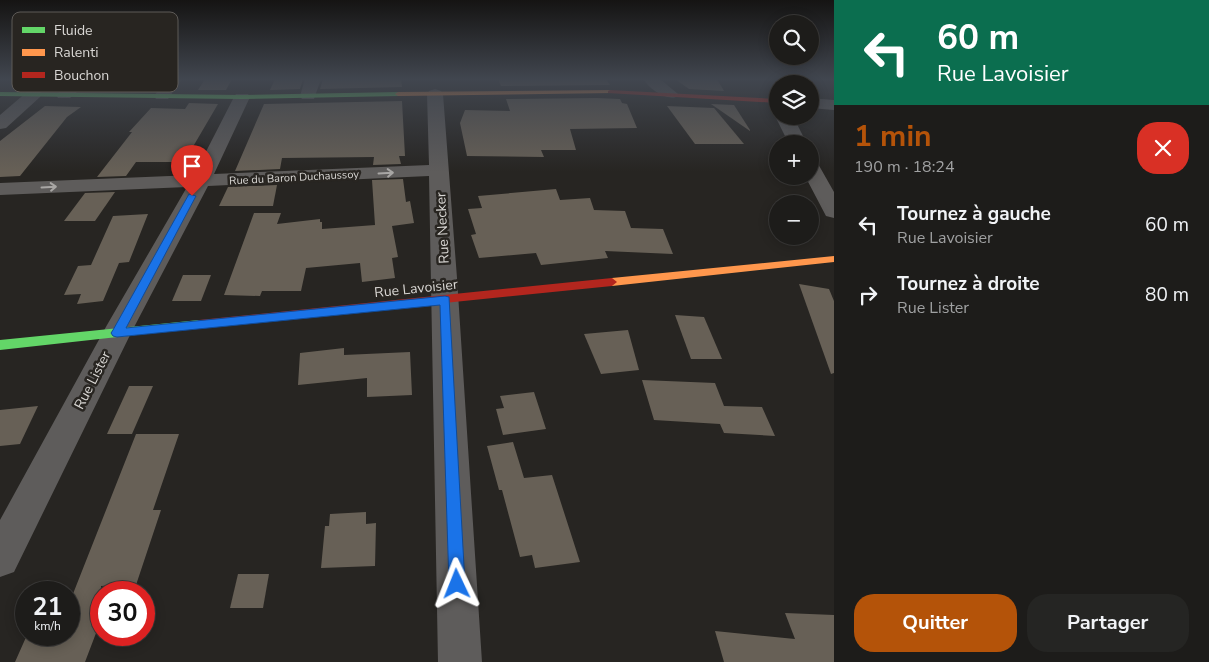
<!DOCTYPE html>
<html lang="fr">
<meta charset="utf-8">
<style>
:root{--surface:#1d1c1a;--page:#252523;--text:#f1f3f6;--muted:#a0a1a2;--line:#3b3a39;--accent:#b45309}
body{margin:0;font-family:"Nunito Sans",sans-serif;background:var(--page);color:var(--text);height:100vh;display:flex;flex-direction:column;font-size:19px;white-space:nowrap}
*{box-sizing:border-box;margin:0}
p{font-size:16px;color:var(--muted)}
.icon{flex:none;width:28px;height:28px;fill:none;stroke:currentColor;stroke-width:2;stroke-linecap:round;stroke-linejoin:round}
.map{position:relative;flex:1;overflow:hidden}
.details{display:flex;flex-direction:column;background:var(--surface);width:375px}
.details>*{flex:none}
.hud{background:#0b6e4f;color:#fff;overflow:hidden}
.tools{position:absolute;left:769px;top:15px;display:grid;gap:10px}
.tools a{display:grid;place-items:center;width:50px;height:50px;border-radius:50%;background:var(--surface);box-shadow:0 2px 12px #0003,0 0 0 1px var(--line);font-size:25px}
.speed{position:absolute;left:15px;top:581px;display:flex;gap:10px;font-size:25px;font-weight:700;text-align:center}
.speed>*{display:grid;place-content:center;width:65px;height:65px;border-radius:50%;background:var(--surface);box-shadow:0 2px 12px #0003,0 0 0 1px var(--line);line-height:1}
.speed small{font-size:12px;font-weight:400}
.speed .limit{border:8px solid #d22;background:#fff;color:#111}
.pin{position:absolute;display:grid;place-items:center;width:42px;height:42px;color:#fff;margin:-51px -21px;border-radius:50% 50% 50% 0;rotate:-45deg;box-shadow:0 0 5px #0007}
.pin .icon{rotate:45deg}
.me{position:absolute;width:55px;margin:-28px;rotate:358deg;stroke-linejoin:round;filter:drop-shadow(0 0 4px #0008)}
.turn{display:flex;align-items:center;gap:18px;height:105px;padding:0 20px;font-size:22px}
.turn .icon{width:65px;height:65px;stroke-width:2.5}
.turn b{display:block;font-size:35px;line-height:42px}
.round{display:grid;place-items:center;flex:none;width:52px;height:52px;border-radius:20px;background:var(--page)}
.summary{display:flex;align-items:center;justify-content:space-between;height:85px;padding:0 20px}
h1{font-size:30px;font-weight:700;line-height:38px;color:var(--accent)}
.primary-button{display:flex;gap:10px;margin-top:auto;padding:10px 20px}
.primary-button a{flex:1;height:58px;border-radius:20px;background:var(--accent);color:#fff;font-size:20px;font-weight:700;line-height:58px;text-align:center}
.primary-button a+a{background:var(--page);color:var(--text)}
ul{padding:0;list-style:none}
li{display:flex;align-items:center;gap:15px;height:70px;padding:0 20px}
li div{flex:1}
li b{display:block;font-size:19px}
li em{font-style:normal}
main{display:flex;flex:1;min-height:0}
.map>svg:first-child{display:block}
</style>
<main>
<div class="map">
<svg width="834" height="662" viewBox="0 0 834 662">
<rect width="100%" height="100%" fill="#272522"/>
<g fill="#676056">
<path d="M205 79H232L226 90H198Z"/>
<path d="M275 79H303L300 89 270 90Z"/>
<path d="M323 79H401L402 87 320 89Z"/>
<path d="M498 79H606L610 85 501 86Z"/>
<path d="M675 79H717L724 91 689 89Z"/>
<path d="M597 98 620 99 622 103 627 104 637 128 570 129 576 150H541L544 157 467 156 460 123 465 110 510 111 506 99Z"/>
<path d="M402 101 405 156H399L401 164 373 165 374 157 282 158 280 169 235 171 264 104Z"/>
<path d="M189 103 218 104 184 162H136L126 176 97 177 132 132H129L151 108 185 109Z"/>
<path d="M711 104 734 105 750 130V131Z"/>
<path d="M45 106 81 107 67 117 20 176 0 177V141Z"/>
<path d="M667 106 714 108 744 144H695Z"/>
<path d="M403 179 406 202 410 201 414 223 392 226 398 257 392 258 395 278 362 282 360 263 306 268 301 291H262L260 296 224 295 254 213H281L277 224 320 219V222H322V229L375 225 372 180Z"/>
<path d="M277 185 273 206H219L228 187Z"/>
<path d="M556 189 560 200 590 198 594 210 625 211 631 228 663 229 673 254 605 251 608 258 541 265 536 253 479 258 471 235 476 234 468 209 482 208 478 196Z"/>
<path d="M115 192 95 221H64L85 193Z"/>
<path d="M148 214 129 262 119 263 103 301 77 304 81 294 64 295 78 266 91 265 113 216Z"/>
<path d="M183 275H211L201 301H172Z"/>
<path d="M799 284 829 289 834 301V373L831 374Z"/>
<path d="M675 315 704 317 722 359H691Z"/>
<path d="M628 330 639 370 601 374 584 334Z"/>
<path d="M344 348V355L410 352 412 395 367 397V378L298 385 300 353Z"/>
<path d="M642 380 715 383 724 406 762 407 775 436 724 433 720 424 654 420Z"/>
<path d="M129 386H153L132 434H107Z"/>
<path d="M534 392 546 429 503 435 496 409 504 408 500 396Z"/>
<path d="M38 406 20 444 0 446V410Z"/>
<path d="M136 434H179L153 510H161L136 585 101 586V620L85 662H15L27 635H69V604Z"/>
<path d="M513 442 524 478 552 475 580 562 535 568 532 555 520 557 502 490H499L487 446Z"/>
<path d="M366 512V524L376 523 375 566 321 568 325 526H329L330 514Z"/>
<path d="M238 574H269L263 608H230Z"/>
<path d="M785 613 834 615V662H724L715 631 795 639Z"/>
</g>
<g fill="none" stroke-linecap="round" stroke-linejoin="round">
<g fill="#5e5c5b" fill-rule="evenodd">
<path d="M75 79H92L70 98H58L56 95Z"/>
<path d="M167 79H182L168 99H156L154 96Z"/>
<path d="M305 79H321L314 99H302L300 96Z"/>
<path d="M643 79H660L678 94 676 97C664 100 650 89 643 79Z"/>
<path d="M34 89 40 91 42 94 40 97 6 128 0 129V115L28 91Z"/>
<path d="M435 89 441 91 443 94 457 278 482 662H438L429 176 208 186 131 333 14 572 0 577V520L107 325 187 187 0 195V183L194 175 234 97 236 94H248L250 97 214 174 429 165 427 94 429 91Z"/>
<path d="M810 98 834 100V110L810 108Z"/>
<path d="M778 113V116H793L807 144H789L775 116Z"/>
<path d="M810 160 817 162 834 192V218L826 216 805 176H810Z"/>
</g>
<g fill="#63d668" fill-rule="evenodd">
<path d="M0 92 242 95 398 92 401 94 398 96 242 99 0 96Z"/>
<path d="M199 320 205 324 199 328 0 350V340Z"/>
</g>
<g fill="#ff974d" fill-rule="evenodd">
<path d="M610 90 612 91V93L398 96 395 94 398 92Z"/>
<path d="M834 256V262L612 286 607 282 612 278Z"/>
</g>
<g fill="#b3261e" fill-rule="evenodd">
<path d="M610 90 778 99V103L608 93V91Z"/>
<path d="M612 278 617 282 612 286 199 328 193 324 199 320Z"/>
</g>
</g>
<defs><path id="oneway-shaft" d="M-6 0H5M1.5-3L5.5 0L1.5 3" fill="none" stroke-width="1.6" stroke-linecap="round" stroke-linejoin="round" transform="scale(1.25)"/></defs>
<g stroke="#a8a6a4">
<use href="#oneway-shaft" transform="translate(386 173) rotate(-3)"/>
<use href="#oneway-shaft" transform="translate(49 187) rotate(-3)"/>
</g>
<linearGradient id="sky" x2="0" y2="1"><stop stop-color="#151413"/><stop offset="0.46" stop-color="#41464f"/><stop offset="1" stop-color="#41464f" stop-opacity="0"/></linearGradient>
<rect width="834" height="172" fill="url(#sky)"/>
<path fill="#1a73e8" stroke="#114b97" d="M189 194 196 196 126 328 445 296 449 297 465 584 463 590 457 592 451 590 449 584 440 305 117 337 113 336 111 333 113 330Z"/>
<g text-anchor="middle" stroke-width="5" stroke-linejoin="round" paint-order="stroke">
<g font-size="11" fill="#d9d7d4" stroke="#282521">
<text transform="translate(294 177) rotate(-3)" y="4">Rue du Baron Duchaussoy</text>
</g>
<g font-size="14" fill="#d9d7d4" stroke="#282521">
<text transform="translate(442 228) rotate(-93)" y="5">Rue Necker</text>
<text transform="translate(416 288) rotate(-6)" y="5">Rue Lavoisier</text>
<text transform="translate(92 380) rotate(-63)" y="5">Rue Lister</text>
</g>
</g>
<rect x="12" y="12" width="166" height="80" rx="8" fill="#282521" stroke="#5d5a57" stroke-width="1"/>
<rect x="22" y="27" width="23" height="6" fill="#63d668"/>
<rect x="22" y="49" width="23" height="7" fill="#ff974d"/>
<rect x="22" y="72" width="23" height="6" fill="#b3261e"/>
<g font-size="14" fill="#d9d7d4">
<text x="54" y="35">Fluide</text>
<text x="54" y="57">Ralenti</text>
<text x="54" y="80">Bouchon</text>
</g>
</svg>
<div class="tools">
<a><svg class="icon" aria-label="search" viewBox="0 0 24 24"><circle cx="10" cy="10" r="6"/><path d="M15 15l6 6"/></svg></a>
<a><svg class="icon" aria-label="layers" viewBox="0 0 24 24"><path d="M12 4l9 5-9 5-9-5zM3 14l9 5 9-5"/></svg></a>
<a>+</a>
<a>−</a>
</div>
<div class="speed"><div>21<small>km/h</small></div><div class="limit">30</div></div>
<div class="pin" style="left:192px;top:196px;background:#d93025"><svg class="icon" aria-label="arrive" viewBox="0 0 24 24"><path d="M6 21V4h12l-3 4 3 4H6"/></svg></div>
<svg class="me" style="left:457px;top:584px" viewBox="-20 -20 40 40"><path d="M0-17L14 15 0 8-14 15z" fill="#1a73e8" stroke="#fff" stroke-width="4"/></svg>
</div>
<section class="details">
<div class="hud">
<div class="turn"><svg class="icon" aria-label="left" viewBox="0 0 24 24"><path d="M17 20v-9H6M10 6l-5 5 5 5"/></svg><div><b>60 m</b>Rue Lavoisier</div></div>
</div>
<div class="summary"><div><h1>1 min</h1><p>190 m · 18:24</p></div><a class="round" style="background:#d93025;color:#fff"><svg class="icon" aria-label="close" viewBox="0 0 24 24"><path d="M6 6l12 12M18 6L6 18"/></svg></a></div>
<ul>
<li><svg class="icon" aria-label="left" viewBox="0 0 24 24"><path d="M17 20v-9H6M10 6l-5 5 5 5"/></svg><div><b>Tournez à gauche</b><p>Rue Lavoisier</p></div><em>60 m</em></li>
<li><svg class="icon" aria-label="right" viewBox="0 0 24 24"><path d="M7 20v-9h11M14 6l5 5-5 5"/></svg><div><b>Tournez à droite</b><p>Rue Lister</p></div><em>80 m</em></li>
</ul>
<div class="primary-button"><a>Quitter</a><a>Partager</a></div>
</section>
</main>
